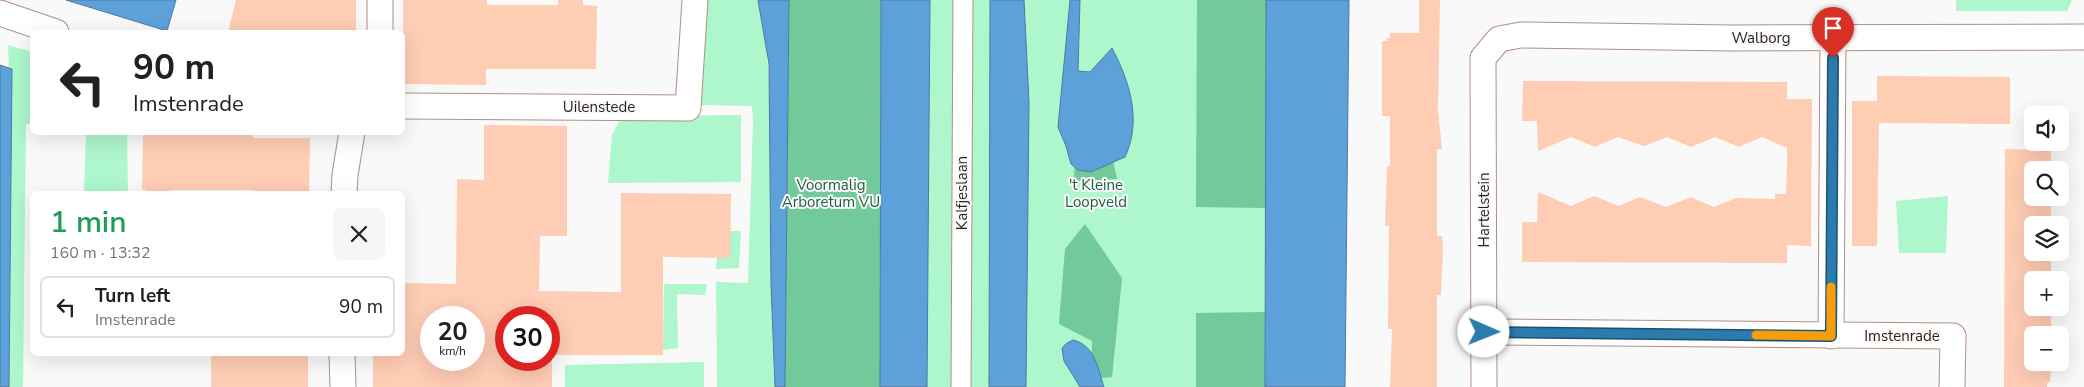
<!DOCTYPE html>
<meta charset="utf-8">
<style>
:root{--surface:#fff;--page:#f6f6f6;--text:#202124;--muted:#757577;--line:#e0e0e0}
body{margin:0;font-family:"Nunito Sans",sans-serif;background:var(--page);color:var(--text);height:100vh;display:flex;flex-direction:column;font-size:19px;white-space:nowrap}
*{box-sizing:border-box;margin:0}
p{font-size:16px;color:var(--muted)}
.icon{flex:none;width:28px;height:28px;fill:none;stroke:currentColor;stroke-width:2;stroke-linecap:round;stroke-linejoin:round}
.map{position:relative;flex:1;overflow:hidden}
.sheet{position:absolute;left:30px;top:191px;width:375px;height:165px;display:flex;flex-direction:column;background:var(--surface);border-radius:8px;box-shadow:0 5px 20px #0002}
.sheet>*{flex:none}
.hud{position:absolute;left:30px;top:30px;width:375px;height:105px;border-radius:8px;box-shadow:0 5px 20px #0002;background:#fff;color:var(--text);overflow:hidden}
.controls{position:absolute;left:2024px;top:106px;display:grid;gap:10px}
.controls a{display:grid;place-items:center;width:45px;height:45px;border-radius:8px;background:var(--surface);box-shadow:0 5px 20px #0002;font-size:25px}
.speed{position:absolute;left:420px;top:306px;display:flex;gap:10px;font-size:25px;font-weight:700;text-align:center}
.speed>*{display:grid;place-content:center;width:65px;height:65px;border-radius:50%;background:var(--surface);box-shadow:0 5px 20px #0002;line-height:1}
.speed small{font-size:12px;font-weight:400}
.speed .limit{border:8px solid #d22;background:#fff;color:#111}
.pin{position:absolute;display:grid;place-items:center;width:42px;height:42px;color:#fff;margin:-51px -21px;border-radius:50% 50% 50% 0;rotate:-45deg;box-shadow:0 0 5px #0007}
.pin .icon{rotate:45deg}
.me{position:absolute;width:55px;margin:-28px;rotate:91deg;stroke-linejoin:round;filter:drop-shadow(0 0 4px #0008)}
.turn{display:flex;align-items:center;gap:18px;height:105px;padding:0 20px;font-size:22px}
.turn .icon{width:65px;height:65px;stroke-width:2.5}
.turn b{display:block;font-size:35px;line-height:42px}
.round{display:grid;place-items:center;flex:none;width:52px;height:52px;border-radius:8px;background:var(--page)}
.overview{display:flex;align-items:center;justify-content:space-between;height:85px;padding:0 20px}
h1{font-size:30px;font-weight:600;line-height:38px;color:#1e9e55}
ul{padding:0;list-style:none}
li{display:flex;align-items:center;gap:15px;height:62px;margin:0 10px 8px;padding:0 10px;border:2px solid var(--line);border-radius:8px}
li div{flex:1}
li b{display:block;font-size:19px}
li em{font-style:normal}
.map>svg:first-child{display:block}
</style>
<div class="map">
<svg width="2084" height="387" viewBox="0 0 2084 387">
<rect width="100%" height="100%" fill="#f9f9f9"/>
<g fill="#aef6cb">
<path d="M702 0H758C772 58 770 118 770 178 771 248 773 317 775 387H717L716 282 748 283 753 121 752 106 701 105Z"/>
<path d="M924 0H1269L1268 387H923Z"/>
<path d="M1956 0H2072L2067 11H1956Z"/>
<path d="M8 45 32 52V124H26L23 387H9L11 122Z"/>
<path d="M741 115V182L608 183 612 135 619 122 647 116Z"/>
<path d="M86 133H127L128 194H67L84 192Z"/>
<path d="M1948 196 1946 253H1899L1896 201Z"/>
<path d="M730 231H741L739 268 716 269 717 257H730Z"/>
<path d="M664 284H707L705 295 677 294 678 348 663 350Z"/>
<path d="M704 362V387H565V365Z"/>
</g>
<g fill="#72c999">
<path d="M789 0H881L880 387H785Z"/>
<path d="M1197 0H1266L1265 208 1196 207Z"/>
<path d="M1075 151 1112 155 1117 179 1074 181Z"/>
<path d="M1085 224 1122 278 1112 377 1091 379 1092 341 1059 324 1065 249Z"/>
<path d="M1265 312V387H1196V313Z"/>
</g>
<g fill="#5da1db" stroke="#4e7aa0">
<path d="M66 0H176L167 31Z"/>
<path d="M758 0H789L785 387H775L771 284 769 64Z"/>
<path d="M881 0H930L927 387H880Z"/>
<path d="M990 0H1024L1029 102 1026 387H989Z"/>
<path d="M1070 0H1080L1078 71 1090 72 1112 48C1130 82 1142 121 1125 157L1091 172 1078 170 1071 164 1066 146 1058 127Z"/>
<path d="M1266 0H1349L1345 387H1265Z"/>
<path d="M0 65 12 69 9 387H0Z"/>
<path d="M1073 340C1095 345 1098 369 1104 387H1080L1064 361 1062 348 1067 343Z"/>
</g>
<g fill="#ffccb4" fill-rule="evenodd">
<path d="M236 0H356V32H228Z"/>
<path d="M403 0H487V5H558V0H583V5L597 6 596 69H486V85L403 84Z"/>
<path d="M1419 0H1440L1438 110 1442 149H1437V236H1442L1443 248 1441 295H1437V387H1390L1392 329H1388L1389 226H1385L1387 166H1390V116H1382V41H1387V38H1390V33H1419Z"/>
<path d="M1877 76 2010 77V124L1879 123 1877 246H1852V101H1877Z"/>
<path d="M1523 81 1787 82V99H1812L1811 246 1787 245V263L1522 262V222H1537L1538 192 1571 206 1594 196 1619 206 1640 197 1666 207 1691 197 1714 207 1736 198 1775 199V194H1786L1787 164V148L1762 137 1739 147 1715 137 1691 147 1667 137 1644 146 1618 137 1595 147 1571 137 1538 151 1537 121H1522Z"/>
<path d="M484 125 567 126V236H540L539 291 621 292V193L731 194 730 258 663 257V355H549V318H506V360H552V387H373V354H402V283L456 284 457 179 484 180ZM431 318H474V360H431Z"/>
<path d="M143 132H253V138H310L309 194H253V190H171V194H146V190H142Z"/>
<path d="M2005 149 2051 150V170H2032V198H2051V225H2032V252H2051V280H2032V308H2051V335H2032V362H2051L2050 382 2047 383V387H2004Z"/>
<rect x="211" y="354" width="97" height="33"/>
</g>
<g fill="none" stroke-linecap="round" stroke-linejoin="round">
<defs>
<path id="pedestrian" d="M961 387 963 0"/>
<g id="minor">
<path d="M0 13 56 32"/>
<path d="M380 32V0"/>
<path d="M402 106 688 108 695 0"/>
<path d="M344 194 345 175 352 132"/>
<path d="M1484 332 1953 336 1952 387"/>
<path d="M1831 336 1833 38"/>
<path d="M342 354 343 387"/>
<path d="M1484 387 1483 58 1499 39 1521 35 1732 38 2084 37"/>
</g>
</defs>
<use href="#pedestrian" stroke="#b28f7f" stroke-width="21"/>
<use href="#minor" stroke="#b28f7f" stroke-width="27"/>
<use href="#pedestrian" stroke="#fff" stroke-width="19"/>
<use href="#minor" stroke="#fff" stroke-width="25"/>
</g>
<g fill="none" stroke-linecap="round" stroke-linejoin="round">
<defs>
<path id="route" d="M1484 332 1831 336 1833 58"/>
</defs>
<use href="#route" stroke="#1c5070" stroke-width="12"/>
<use href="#route" stroke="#2b7bad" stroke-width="9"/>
<path stroke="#f59e0b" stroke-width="9" d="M1756 335 1831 336V287"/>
</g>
<g text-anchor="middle" stroke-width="4" stroke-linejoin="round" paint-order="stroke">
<g font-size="15" fill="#2b1e17" stroke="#f9f9f9">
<text x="1761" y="43">Walborg</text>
<text x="599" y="112">Uilenstede</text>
<text transform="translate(962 193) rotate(-90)" y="5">Kalfjeslaan</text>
<text transform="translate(1484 210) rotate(-90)" y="5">Hartelstein</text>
<text x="1902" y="341">Imstenrade</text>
</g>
<g font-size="15" fill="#1e5f3f" stroke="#f9f9f9">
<text x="831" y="190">Voormalig<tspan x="831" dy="17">Arboretum VU</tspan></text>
<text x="1096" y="190">'t Kleine<tspan x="1096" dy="17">Loopveld</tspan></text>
</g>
</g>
</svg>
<div class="controls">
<a><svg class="icon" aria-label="sound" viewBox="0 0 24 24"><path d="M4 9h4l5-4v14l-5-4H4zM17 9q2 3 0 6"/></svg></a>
<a><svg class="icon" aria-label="search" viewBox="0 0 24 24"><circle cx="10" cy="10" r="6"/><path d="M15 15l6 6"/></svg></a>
<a><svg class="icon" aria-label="layers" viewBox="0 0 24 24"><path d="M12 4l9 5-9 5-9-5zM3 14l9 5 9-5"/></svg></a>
<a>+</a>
<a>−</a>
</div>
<div class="speed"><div>20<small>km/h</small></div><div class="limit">30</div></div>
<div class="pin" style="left:1833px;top:58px;background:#d93025"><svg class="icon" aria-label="arrive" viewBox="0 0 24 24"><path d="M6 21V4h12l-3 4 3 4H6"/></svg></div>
<svg class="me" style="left:1484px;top:332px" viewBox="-20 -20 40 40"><circle r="19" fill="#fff"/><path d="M0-13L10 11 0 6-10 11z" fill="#2b7bad"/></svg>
<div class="hud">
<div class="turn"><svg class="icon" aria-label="left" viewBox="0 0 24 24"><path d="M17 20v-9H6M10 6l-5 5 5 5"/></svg><div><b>90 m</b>Imstenrade</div></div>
</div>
<section class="sheet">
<div class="overview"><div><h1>1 min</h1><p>160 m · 13:32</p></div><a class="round"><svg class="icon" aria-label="close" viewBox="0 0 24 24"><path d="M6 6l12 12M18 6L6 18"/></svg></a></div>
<ul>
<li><svg class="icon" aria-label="left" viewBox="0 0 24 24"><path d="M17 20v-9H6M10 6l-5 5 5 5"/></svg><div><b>Turn left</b><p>Imstenrade</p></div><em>90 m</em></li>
</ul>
</section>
</div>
